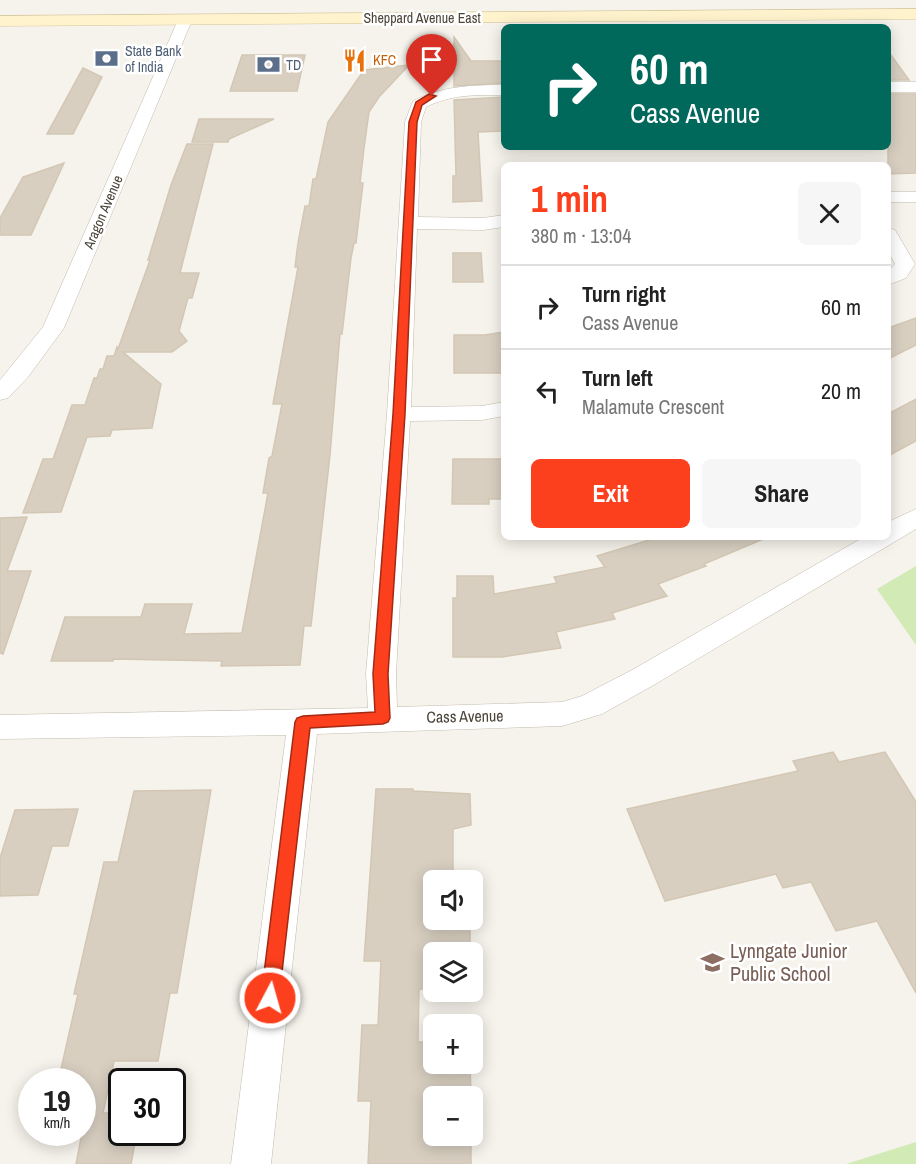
<!DOCTYPE html>
<meta charset="utf-8">
<style>
:root{--surface:#fff;--page:#f6f6f6;--text:#222;--muted:#767676;--line:#e0e0e0;--accent:#fc3f1d}
body{margin:0;font-family:"Archivo Narrow",sans-serif;background:var(--page);color:var(--text);height:100vh;display:flex;flex-direction:column;font-size:22px;white-space:nowrap}
*{box-sizing:border-box;margin:0}
p{font-size:20px;color:var(--muted)}
.icon{flex:none;width:33px;height:33px;fill:none;stroke:currentColor;stroke-width:2;stroke-linecap:round;stroke-linejoin:round}
.map{position:relative;flex:1;overflow:hidden}
.details{position:absolute;left:501px;top:162px;width:390px;height:378px;display:flex;flex-direction:column;background:var(--surface);border-radius:9px;box-shadow:0 3px 15px #0003}
.details>*{flex:none}
.top-card{position:absolute;left:501px;top:24px;width:390px;height:126px;border-radius:9px;box-shadow:0 3px 15px #0003;background:#00695c;color:#fff;overflow:hidden}
.controls{position:absolute;left:423px;top:870px;display:grid;gap:12px}
.controls a{display:grid;place-items:center;width:60px;height:60px;border-radius:9px;background:var(--surface);box-shadow:0 3px 15px #0003;font-size:30px}
.speed{position:absolute;left:18px;top:1068px;display:flex;gap:12px;font-size:30px;font-weight:700;text-align:center}
.speed>*{display:grid;place-content:center;width:78px;height:78px;border-radius:50%;background:var(--surface);box-shadow:0 3px 15px #0003;line-height:1}
.speed small{font-size:15px;font-weight:400}
.speed .limit{border:3px solid #111;border-radius:9px;background:#fff;color:#111}
.pin{position:absolute;display:grid;place-items:center;width:51px;height:51px;color:#fff;margin:-62px -26px;border-radius:50% 50% 50% 0;rotate:-45deg;box-shadow:0 0 6px #0007}
.pin .icon{rotate:45deg}
.me{position:absolute;width:66px;margin:-33px;rotate:6deg;stroke-linejoin:round;filter:drop-shadow(0 0 4px #0008)}
.turn{display:flex;align-items:center;gap:21px;height:126px;padding:0 30px;font-size:27px}
.turn .icon{width:78px;height:78px;stroke-width:2.5}
.turn b{display:block;font-size:42px;line-height:51px}
.round{display:grid;place-items:center;flex:none;width:63px;height:63px;border-radius:9px;background:var(--page)}
.overview{display:flex;align-items:center;justify-content:space-between;height:102px;padding:0 30px}
h1{font-size:36px;font-weight:700;line-height:45px;color:var(--accent)}
.cta{display:flex;gap:12px;margin-top:auto;padding:12px 30px}
.cta a{flex:1;height:69px;border-radius:9px;background:var(--accent);color:#fff;font-size:24px;font-weight:700;line-height:69px;text-align:center}
.cta a+a{background:var(--page);color:var(--text)}
ul{padding:0;list-style:none}
li{display:flex;align-items:center;gap:18px;height:84px;padding:0 30px;border-top:2px solid var(--line)}
li div{flex:1}
li b{display:block;font-size:22px}
li em{font-style:normal}
.map>svg:first-child{display:block}
</style>
<div class="map">
<svg width="916" height="1164" viewBox="0 0 916 1164">
<rect width="100%" height="100%" fill="#f6f3ec"/>
<g fill="#d2eab5">
<path d="M916 566V645L877 589Z"/>
<path d="M916 1142V1164H846Z"/>
</g>
<g fill="#d8cfc1" stroke="#d3c7b4" stroke-width="1.5">
<path d="M454 37 471 61H503L504 83 454 86Z"/>
<path d="M888 51 909 80H888Z"/>
<path d="M242 55H305L297 91H230Z"/>
<path d="M409 65 379 97 369 112 364 148 360 183H363L356 243H354L351 258 342 334H340L330 455 311 626H304L300 665 221 666 222 661 113 659V661H51L65 617H141L145 604H192L184 634 242 633 268 493H263L269 458 272 456 282 404H273L298 267H295L298 243 305 206H309L313 179H316L328 122 364 70Z"/>
<path d="M83 68 102 77 73 134H47Z"/>
<path d="M888 94H916V173L888 174Z"/>
<path d="M504 97V131L478 132 482 201 453 202V176H456L454 100Z"/>
<path d="M199 119H274L229 139 228 142H192Z"/>
<path d="M187 144H213L180 273H199L192 298H188L179 331 187 341 172 352H123L161 384 152 428 112 430 110 436 87 437 61 512 23 513 43 459H53L72 405H85L94 378H97L100 369H103L107 356H114L117 347 118 349 150 260H148L171 185Z"/>
<path d="M64 163 31 235H0V218L23 177Z"/>
<path d="M453 253H481L483 282H453Z"/>
<path d="M916 318V345L888 359V328Z"/>
<path d="M504 332V373H454V335H485Z"/>
<path d="M916 399V441L888 456V414Z"/>
<path d="M453 459H504V499H489V504H452Z"/>
<path d="M27 517 7 571H31L3 654 0 653V518Z"/>
<path d="M659 537H768L704 564 706 566 658 584 667 596 612 613 615 619 556 632 561 648 502 657H453V598H457V576H493L494 594 557 583 554 577 605 567 597 556Z"/>
<path d="M833 752 839 762 885 752 916 802V993L877 921 836 931 811 882 783 888 776 874 665 901 627 809 798 771 793 761Z"/>
<path d="M376 789H413V791L470 794 471 825 453 829V880H434V920L470 921V952H434V970H428V989H419L418 1042H434V1064H470L471 1096H434V1136H471V1164H368L371 1101H358L362 1025H378L381 961H364Z"/>
<path d="M211 790 177 993H170L158 1061H114L103 1113H122V1132H137L131 1164H76L82 1133V1082H58L78 994H74L104 862H118L134 791Z"/>
<path d="M78 809 68 846H52L38 895 0 896V858L15 810Z"/>
</g>
<g fill="none" stroke-linecap="round" stroke-linejoin="round">
<defs>
<g id="street">
<path d="M185 16 192 20 64 328 28 377 8 398 0 400V380L43 327 178 20Z"/>
<rect x="888" y="82" width="28" height="10"/>
<path d="M504 85V95C477 95 451 94 426 107L421 122 418 217 483 218 504 215V227L483 230 417 229 411 407 482 406 504 402V416L482 420 410 421 396 674 397 707 562 702 582 696 632 670 864 537H888V522L916 509V529L652 686 602 714 562 726 317 734 271 1164H231L286 735 0 739V715L368 708 366 674 387 414 405 122 413 101C442 86 472 85 504 85Z"/>
<rect x="888" y="192" width="28" height="10"/>
<path d="M888 228 895 230 915 264 906 278 888 285V272L895 264 888 251Z"/>
</g>
<path id="secondary" d="M916 9V19L0 26V16Z"/>
</defs>
<use href="#street" stroke="#c2bbae" stroke-width="1"/>
<use href="#secondary" stroke="#d6c79b" stroke-width="1"/>
<use href="#street" fill="#fff" fill-rule="evenodd"/>
<use href="#secondary" fill="#fff3cd" fill-rule="evenodd"/>
</g>
<path fill="#fc3f1d" stroke="#a42913" stroke-width="1.5" d="M429 94 436 96 422 105 417 122 405 414 388 674 390 718 388 722 383 724 310 728 279 998 277 1004 270 1007 263 1004 261 998 295 722 297 718 303 716 375 712 373 674 393 414 409 122 416 102Z"/>
<defs>
<symbol id="bank-bare" viewBox="-9 -9 18 18"><path d="M-6-4H6V4H-6ZM0-2.3a2.3 2.3 0 1 0 0 4.6a2.3 2.3 0 1 0 0-4.6Z" fill="#5c6f8a" stroke="#fff" stroke-width="2.5" paint-order="stroke"/></symbol>
<symbol id="restaurant-bare" viewBox="-9 -9 18 18"><path d="M-5-6h1v4h1v-4h1v4h1v-4h1v5L-1.5 .5V6h-2V.5L-5-1ZM5-6V6H3V1.5H1.5Q1.5-4 5-6Z" fill="#e8710a" stroke="#fff" stroke-width="2.5" paint-order="stroke"/></symbol>
<symbol id="school-bare" viewBox="-9 -9 18 18"><path d="M0-5L7-2L0 1L-7-2ZM-4 1L0 2.5L4 1V4Q0 6-4 4Z" fill="#8d6e63" stroke="#fff" stroke-width="2.5" paint-order="stroke"/></symbol>
</defs>
<g fill-rule="evenodd">
<use href="#bank-bare" x="90" y="42" width="33" height="33"/>
<use href="#restaurant-bare" x="338" y="44" width="33" height="33"/>
<use href="#bank-bare" x="252" y="48" width="33" height="33"/>
<use href="#school-bare" x="696" y="946" width="33" height="33"/>
</g>
<g text-anchor="middle" stroke-width="5" stroke-linejoin="round" paint-order="stroke">
<g font-size="14" fill="#4b4439" stroke="#fff">
<text x="422" y="23">Sheppard Avenue East</text>
<text transform="translate(103 212) rotate(-67)" y="5">Aragon Avenue</text>
</g>
<g font-size="14" fill="#4e5e75" stroke="#fff" text-anchor="start">
<text x="125" y="56">State Bank<tspan x="125" dy="16">of India</tspan></text>
<text x="286" y="70">TD</text>
</g>
<g font-size="14" fill="#c56008" stroke="#fff" text-anchor="start">
<text x="373" y="65">KFC</text>
</g>
<g font-size="16" fill="#4b4439" stroke="#fff">
<text transform="translate(465 716) rotate(-1)" y="6">Cass Avenue</text>
</g>
<g font-size="20" fill="#785e54" stroke="#fff" text-anchor="start">
<text x="730" y="958">Lynngate Junior<tspan x="730" dy="23">Public School</tspan></text>
</g>
</g>
</svg>
<div class="controls">
<a><svg class="icon" aria-label="sound" viewBox="0 0 24 24"><path d="M4 9h4l5-4v14l-5-4H4zM17 9q2 3 0 6"/></svg></a>
<a><svg class="icon" aria-label="layers" viewBox="0 0 24 24"><path d="M12 4l9 5-9 5-9-5zM3 14l9 5 9-5"/></svg></a>
<a>+</a>
<a>−</a>
</div>
<div class="speed"><div>19<small>km/h</small></div><div class="limit">30</div></div>
<div class="pin" style="left:432px;top:96px;background:#d93025"><svg class="icon" aria-label="arrive" viewBox="0 0 24 24"><path d="M6 21V4h12l-3 4 3 4H6"/></svg></div>
<svg class="me" style="left:270px;top:998px" viewBox="-20 -20 40 40"><circle r="17" fill="#fc3f1d" stroke="#fff" stroke-width="3"/><path d="M0-11L8 9 0 5-8 9z" fill="#fff"/></svg>
<div class="top-card">
<div class="turn"><svg class="icon" aria-label="right" viewBox="0 0 24 24"><path d="M7 20v-9h11M14 6l5 5-5 5"/></svg><div><b>60 m</b>Cass Avenue</div></div>
</div>
<section class="details">
<div class="overview"><div><h1>1 min</h1><p>380 m · 13:04</p></div><a class="round"><svg class="icon" aria-label="close" viewBox="0 0 24 24"><path d="M6 6l12 12M18 6L6 18"/></svg></a></div>
<ul>
<li><svg class="icon" aria-label="right" viewBox="0 0 24 24"><path d="M7 20v-9h11M14 6l5 5-5 5"/></svg><div><b>Turn right</b><p>Cass Avenue</p></div><em>60 m</em></li>
<li><svg class="icon" aria-label="left" viewBox="0 0 24 24"><path d="M17 20v-9H6M10 6l-5 5 5 5"/></svg><div><b>Turn left</b><p>Malamute Crescent</p></div><em>20 m</em></li>
</ul>
<div class="cta"><a>Exit</a><a>Share</a></div>
</section>
</div>
